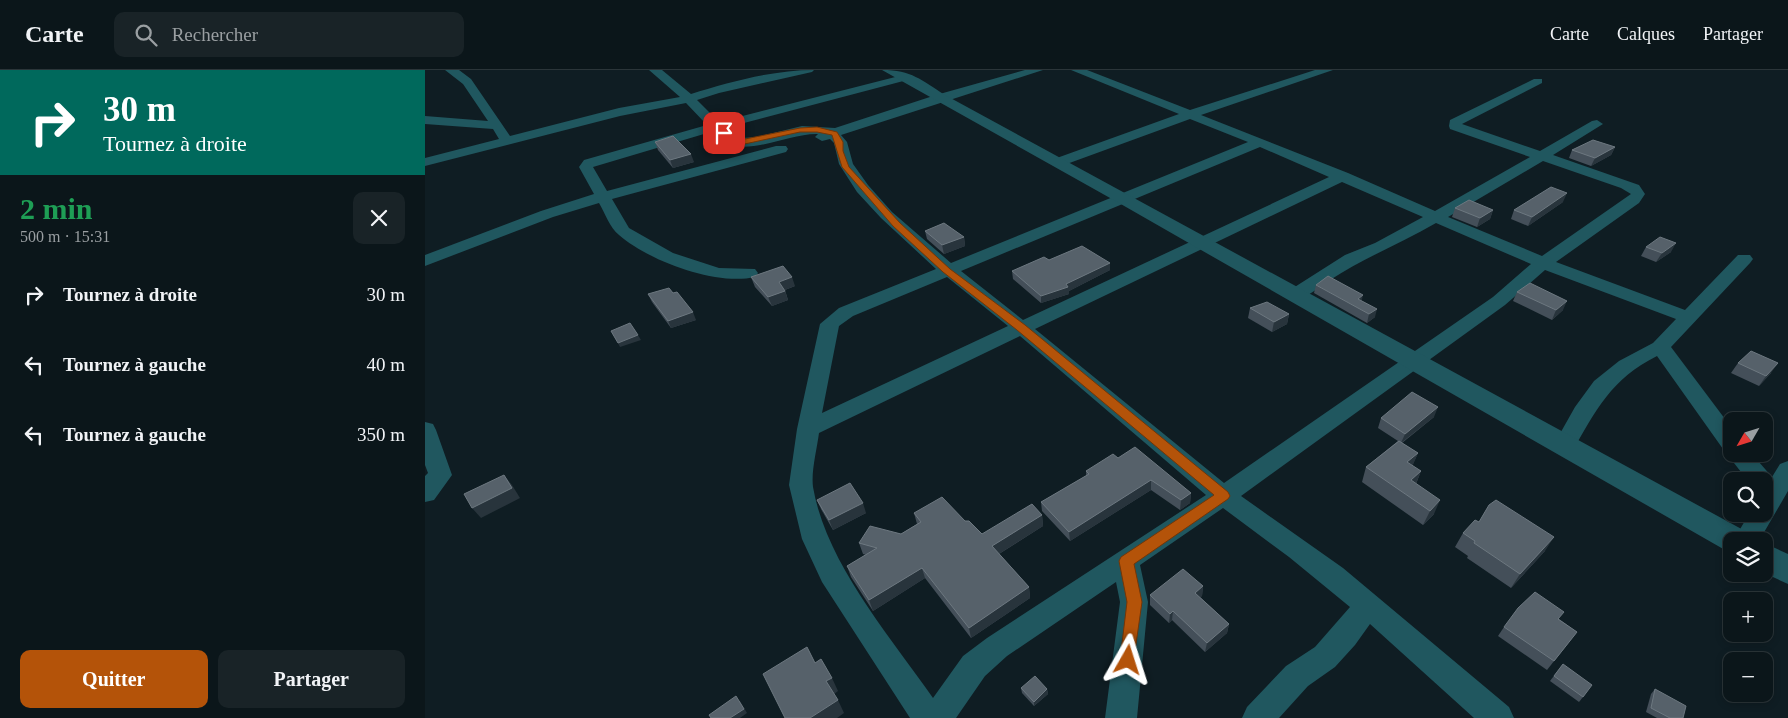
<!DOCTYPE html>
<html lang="fr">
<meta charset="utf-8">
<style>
:root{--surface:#0b161a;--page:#192327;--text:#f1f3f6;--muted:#9a9fa2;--line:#2b3539;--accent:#b45309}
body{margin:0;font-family:"Times New Roman",serif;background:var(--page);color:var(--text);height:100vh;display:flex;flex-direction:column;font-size:19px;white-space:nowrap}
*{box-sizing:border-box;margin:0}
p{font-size:16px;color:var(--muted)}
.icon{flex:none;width:28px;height:28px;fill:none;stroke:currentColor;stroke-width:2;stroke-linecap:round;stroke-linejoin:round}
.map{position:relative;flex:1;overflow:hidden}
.side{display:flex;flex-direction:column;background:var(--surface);width:425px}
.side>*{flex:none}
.banner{background:#00695c;color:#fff;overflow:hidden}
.needle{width:32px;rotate:231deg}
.buttons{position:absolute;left:1298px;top:342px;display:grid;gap:10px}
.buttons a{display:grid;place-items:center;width:50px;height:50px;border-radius:10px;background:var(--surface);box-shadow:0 2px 8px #0003,0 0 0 1px var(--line);font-size:25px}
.pin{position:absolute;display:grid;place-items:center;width:42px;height:42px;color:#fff;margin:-21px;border-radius:10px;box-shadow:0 2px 8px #0006}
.me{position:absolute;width:55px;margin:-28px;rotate:6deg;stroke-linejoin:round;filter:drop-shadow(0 0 4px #0008)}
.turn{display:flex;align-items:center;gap:18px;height:105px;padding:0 20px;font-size:22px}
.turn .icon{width:65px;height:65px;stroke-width:2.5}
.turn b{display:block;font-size:35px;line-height:42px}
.round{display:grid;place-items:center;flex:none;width:52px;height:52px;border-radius:10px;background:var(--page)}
.headline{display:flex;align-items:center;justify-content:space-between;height:85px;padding:0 20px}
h1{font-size:30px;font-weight:800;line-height:38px;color:#1e9e55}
.action{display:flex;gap:10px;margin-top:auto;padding:10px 20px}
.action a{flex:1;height:58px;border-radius:10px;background:var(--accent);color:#fff;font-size:20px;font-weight:800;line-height:58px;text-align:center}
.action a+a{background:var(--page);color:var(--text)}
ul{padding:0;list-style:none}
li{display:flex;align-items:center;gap:15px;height:70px;padding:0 20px}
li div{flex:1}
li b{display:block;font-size:19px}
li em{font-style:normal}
header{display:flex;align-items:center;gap:30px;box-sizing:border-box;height:70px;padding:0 25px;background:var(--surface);border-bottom:1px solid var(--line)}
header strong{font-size:24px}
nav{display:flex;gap:28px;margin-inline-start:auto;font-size:18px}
.search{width:350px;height:45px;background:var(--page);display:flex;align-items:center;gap:12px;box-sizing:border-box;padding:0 18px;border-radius:10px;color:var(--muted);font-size:19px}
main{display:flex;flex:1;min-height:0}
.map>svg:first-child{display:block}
</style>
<header>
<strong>Carte</strong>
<div class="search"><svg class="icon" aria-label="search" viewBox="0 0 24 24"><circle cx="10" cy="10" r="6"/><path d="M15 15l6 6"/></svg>Rechercher</div>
<nav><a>Carte</a><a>Calques</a><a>Partager</a></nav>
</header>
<main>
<section class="side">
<div class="banner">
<div class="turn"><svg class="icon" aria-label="right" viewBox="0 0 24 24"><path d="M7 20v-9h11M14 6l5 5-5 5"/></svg><div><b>30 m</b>Tournez à droite</div></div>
</div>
<div class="headline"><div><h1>2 min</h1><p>500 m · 15:31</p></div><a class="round"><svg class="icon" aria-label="close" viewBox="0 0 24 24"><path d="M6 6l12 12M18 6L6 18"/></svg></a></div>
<ul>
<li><svg class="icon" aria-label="right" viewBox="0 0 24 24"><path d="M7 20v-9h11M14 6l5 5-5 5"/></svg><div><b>Tournez à droite</b></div><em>30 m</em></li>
<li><svg class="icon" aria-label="left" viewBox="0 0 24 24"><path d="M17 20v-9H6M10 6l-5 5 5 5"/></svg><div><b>Tournez à gauche</b></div><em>40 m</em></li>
<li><svg class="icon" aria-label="left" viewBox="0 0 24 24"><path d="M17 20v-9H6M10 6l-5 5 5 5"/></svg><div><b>Tournez à gauche</b></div><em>350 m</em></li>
</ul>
<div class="action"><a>Quitter</a><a>Partager</a></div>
</section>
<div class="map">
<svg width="1363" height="648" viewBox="0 0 1363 648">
<rect width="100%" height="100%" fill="#0f1d23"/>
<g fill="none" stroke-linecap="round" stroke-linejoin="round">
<g fill="#20575f" fill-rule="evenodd">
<path d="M20 0H34L46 9 85 66 194 38 255 27 224 0H237L266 24C304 12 348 0 389 0L387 2 294 23 272 30 294 52 482 4 488 7 486 9 300 58 310 67 315 68 332 67 377 56 410 58 511 25 600 0H618L416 65 422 72 428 94 443 115 467 142 526 193 823 72 765 49 639 95H629L627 92 629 89 754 44 646 0H662L765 40 890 0H908L776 45 923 103 1010 141 1105 87 1025 59 1024 56 1025 50 1109 9H1117V13L1037 54 1115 81 1167 51 1172 50 1178 54 1128 85 1214 115 1220 124 1214 133 1131 192 1260 240 1313 185H1325L1328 189 1325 193 1246 277 1306 357V384H1327L1347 407 1355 394 1363 391V421L1334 471H1308L1324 444H1339V411H1323L1302 384 1304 381 1298 379 1232 286C1186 309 1171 340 1147 382L1139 384 1131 382 1128 376 1150 337 1169 311 1194 291 1228 273 1251 249 1120 200 1080 235 816 426 918 498 1084 637 1089 648H1049L945 554 930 575 910 597 883 616 854 648H817L822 637 861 596 890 577 925 537 864 487 798 438 715 495 723 532 712 648H680L695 532 691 512 582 586 560 606 531 648H485L397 512 377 469 364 415 372 359 395 254 414 238 511 199 456 148 432 122 414 94 409 73 405 69 397 71 390 67 393 64C366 63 328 84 303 74 298 72 293 65 289 61L168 97 182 121 351 76H361L363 79 361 82 187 129 204 158 248 183 294 198 330 199 333 203 330 207C291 216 224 191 194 165 185 158 180 143 174 133L128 147 0 196V185L116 141 169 124 154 97 159 90 282 55 261 33 195 46 0 96V88L74 69 68 59 0 54V46L63 51 38 14ZM835 77 904 107 598 250 536 201ZM1118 91 1196 118 1206 124 1117 186 1023 147ZM917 112 998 147 950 173 920 185 865 220 862 224 865 228C879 232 893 217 905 210 939 188 976 173 1011 153L1106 194 1068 227 799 413 610 259ZM522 207 583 256 397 343 414 256 428 246ZM595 266 781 425 562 568 538 586 508 628C465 566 401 493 388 417 386 401 392 379 394 363Z"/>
<path d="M0 352 8 354 11 360 27 405 9 430 0 432V406L3 403 0 395Z"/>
</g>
<g fill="#20575f" fill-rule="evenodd">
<path d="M457 0C487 0 496 10 520 25L1322 462 1327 471H1306V482L1300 480 694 133Z"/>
<path d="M1339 473 1363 484V514L1339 503Z"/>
</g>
</g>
<g fill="#444f59">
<path d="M230 72 269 92 248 98 233 80Z"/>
<path d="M1190 77 1186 85 1166 96 1144 88 1147 80Z"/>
<path d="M1138 132 1103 156 1086 149 1089 140Z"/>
<path d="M1030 138 1068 140 1065 149 1052 157 1027 147Z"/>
<path d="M500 161 539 167 540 176 519 184 502 169Z"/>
<path d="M1221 177 1246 182 1231 192 1216 186Z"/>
<path d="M624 190 685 193V200L644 221V224L616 233 588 209 587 201Z"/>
<path d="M326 207 370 216 360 220 363 230 347 236 330 217Z"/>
<path d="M891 215 950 247 942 253 889 223Z"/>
<path d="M1092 222 1138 240 1127 250 1088 231Z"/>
<path d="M223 224 271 250 246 258 227 232Z"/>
<path d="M825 238 864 244 862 254 847 262 823 248Z"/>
<path d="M1313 293 1346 303 1334 316 1306 303Z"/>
<path d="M1009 347 977 373 993 383 987 396 996 401 991 414 1009 444 998 455 937 412 941 397 973 371 953 358 956 348Z"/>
<path d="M693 388 766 423 765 433 755 440 726 420 645 471 617 441 616 432 661 406V401Z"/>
<path d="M392 430 441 443 408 460 396 439Z"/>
<path d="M489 443 540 451 557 464 617 445 618 456 574 484 604 517 605 528 546 568 500 508 448 541 426 507 422 496 441 485 438 484 434 473 476 464 492 454Z"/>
<path d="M1054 452 1120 481 1086 518 1042 488 1043 486 1030 477 1038 463Z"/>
<path d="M778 516 777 526 775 527 804 554 802 563 780 582 747 550 744 553 725 535V525Z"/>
<path d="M1134 549 1152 562 1122 600 1073 566 1079 557Z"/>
<path d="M1138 594 1158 627 1154 632 1125 611Z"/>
<path d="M596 618 622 619 623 624 609 636 597 623Z"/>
<path d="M1230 619 1258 648H1232L1221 642 1226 624Z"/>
</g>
<g fill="#28343c">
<path d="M1190 77 1186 85 1166 96 1170 88Z"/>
<path d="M266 84 269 92 248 98 245 90Z"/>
<path d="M1142 123 1138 132 1103 156 1107 147Z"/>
<path d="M1068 140 1065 149 1052 157 1055 148Z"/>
<path d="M539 167 540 176 519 184 517 175Z"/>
<path d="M1251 173 1246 182 1231 192 1237 183Z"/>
<path d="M685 193V200L644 221V224L616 233V226L641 214Z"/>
<path d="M367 207 370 216 357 221 354 212Z"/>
<path d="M360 221 363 230 347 236 343 227Z"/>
<path d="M938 225 936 234 933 229Z"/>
<path d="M1142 231 1138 240 1127 250 1131 240Z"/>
<path d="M952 239 950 247 942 253 944 244Z"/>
<path d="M268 242 271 250 246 258 243 251Z"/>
<path d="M864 244 862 254 847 262 849 252Z"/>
<path d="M213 265 216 270 195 277 193 273Z"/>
<path d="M1353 293 1346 303 1334 316 1341 306Z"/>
<path d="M1013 337 1009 347 976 373 980 364Z"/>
<path d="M993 383 987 397 982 392Z"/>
<path d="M996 401 990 416 980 425 986 410Z"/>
<path d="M79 405 87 415 95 428 56 448 47 438Z"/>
<path d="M726 410V420L645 471 644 462Z"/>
<path d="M766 423 765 433 755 440 756 430Z"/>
<path d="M1015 430 1009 444 998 455 1005 441Z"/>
<path d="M438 433 441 443 408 460 404 450Z"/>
<path d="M617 445 618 456 569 487 567 476Z"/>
<path d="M1129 467 1120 481 1086 518 1095 504Z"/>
<path d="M497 498 500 508 448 541 444 530Z"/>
<path d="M778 516 777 526 769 532 770 523Z"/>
<path d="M604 517 605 528 546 568 544 558Z"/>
<path d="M748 541 747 550 744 553 745 544Z"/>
<path d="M804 554 802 563 780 582 782 573Z"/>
<path d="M407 608 413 621 408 625 401 611Z"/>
<path d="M622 619 623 624 609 636V632Z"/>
<path d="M413 630 419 643 412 648H385Z"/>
<path d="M315 631 322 643 315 648H305Z"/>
</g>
<g fill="#56616a" stroke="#6d7880">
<path d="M248 66 266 84 245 90 230 72Z"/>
<path d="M1168 70 1190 77 1170 88 1147 80Z"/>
<path d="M1126 117 1142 123 1107 147 1089 140Z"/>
<path d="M1044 130 1068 140 1055 148 1030 138Z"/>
<path d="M519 153 539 167 517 175 500 161Z"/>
<path d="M1235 167 1251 173 1237 183 1221 177Z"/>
<path d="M657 176 685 193 641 214 643 217 616 226 587 201 619 187 624 190Z"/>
<path d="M358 196 367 207 354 212 360 221 343 227 326 207Z"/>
<path d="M903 206 938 225 933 229 952 239 944 244 891 215Z"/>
<path d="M1105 213 1142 231 1131 240 1092 222Z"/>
<path d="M244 218 248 223 252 222 268 242 243 251 223 224Z"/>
<path d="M842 232 864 244 849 252 825 238Z"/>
<path d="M205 253 213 265 193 273 186 261Z"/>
<path d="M1326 281 1353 293 1341 306 1313 293Z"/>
<path d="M987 322 1013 337 980 364 956 348Z"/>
<path d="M974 371 993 383 982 392 996 401 986 410 1015 430 1005 441 941 397Z"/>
<path d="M710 377 766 423 756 430 726 410 644 462 616 432 664 404 661 401 688 384 693 388Z"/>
<path d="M79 405 87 418 47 438 39 424Z"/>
<path d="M425 413 438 433 404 450 392 430Z"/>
<path d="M517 427 540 451H544L557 464 607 434 617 445 567 476 604 517 544 558 497 498 444 530 422 496 452 478 434 473 445 456 476 464 496 452 489 443Z"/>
<path d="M1071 430 1129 467 1095 504 1049 473 1050 471 1038 463 1050 450 1054 452 1064 435Z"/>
<path d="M758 499 778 516 770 523 804 554 782 573 748 541 745 544 725 525Z"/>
<path d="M1110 522 1139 542 1133 549 1152 562 1129 591 1079 557 1093 538Z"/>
<path d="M382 577 390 593 396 589 407 608 401 611 413 630 385 648H360L338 604Z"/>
<path d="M1138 594 1167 615 1158 627 1129 606Z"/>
<path d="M610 606 622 619 609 632 596 618Z"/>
<path d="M1230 619 1261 636 1258 648H1245L1226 638Z"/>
<path d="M311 626 319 639 305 648H286L284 645Z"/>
</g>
<path fill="#b45309" stroke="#753606" d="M392 57 412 62 418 72V81L424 97 475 153 525 199 600 255 803 422 805 426 803 429 709 494 717 532 708 595 703 597 697 595 695 590 702 532 694 491 696 487 789 425 592 260 518 202 468 156 417 97 407 65 392 62H375L315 75 304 72 295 63 301 62 309 69 315 70 375 58Z"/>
</svg>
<div class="buttons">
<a><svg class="needle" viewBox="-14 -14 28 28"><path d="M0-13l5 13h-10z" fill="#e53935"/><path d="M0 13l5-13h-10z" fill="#9a9fa2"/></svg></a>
<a><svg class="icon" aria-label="search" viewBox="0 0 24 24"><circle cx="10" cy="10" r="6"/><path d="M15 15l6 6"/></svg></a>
<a><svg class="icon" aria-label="layers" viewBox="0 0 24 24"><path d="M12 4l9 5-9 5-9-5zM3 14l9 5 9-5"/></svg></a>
<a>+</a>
<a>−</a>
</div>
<div class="pin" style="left:299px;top:63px;background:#d93025"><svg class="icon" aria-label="arrive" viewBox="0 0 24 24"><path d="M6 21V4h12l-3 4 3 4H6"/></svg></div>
<svg class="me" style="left:703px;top:590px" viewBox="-20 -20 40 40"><path d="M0-17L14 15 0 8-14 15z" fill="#b45309" stroke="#fff" stroke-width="4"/></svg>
</div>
</main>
